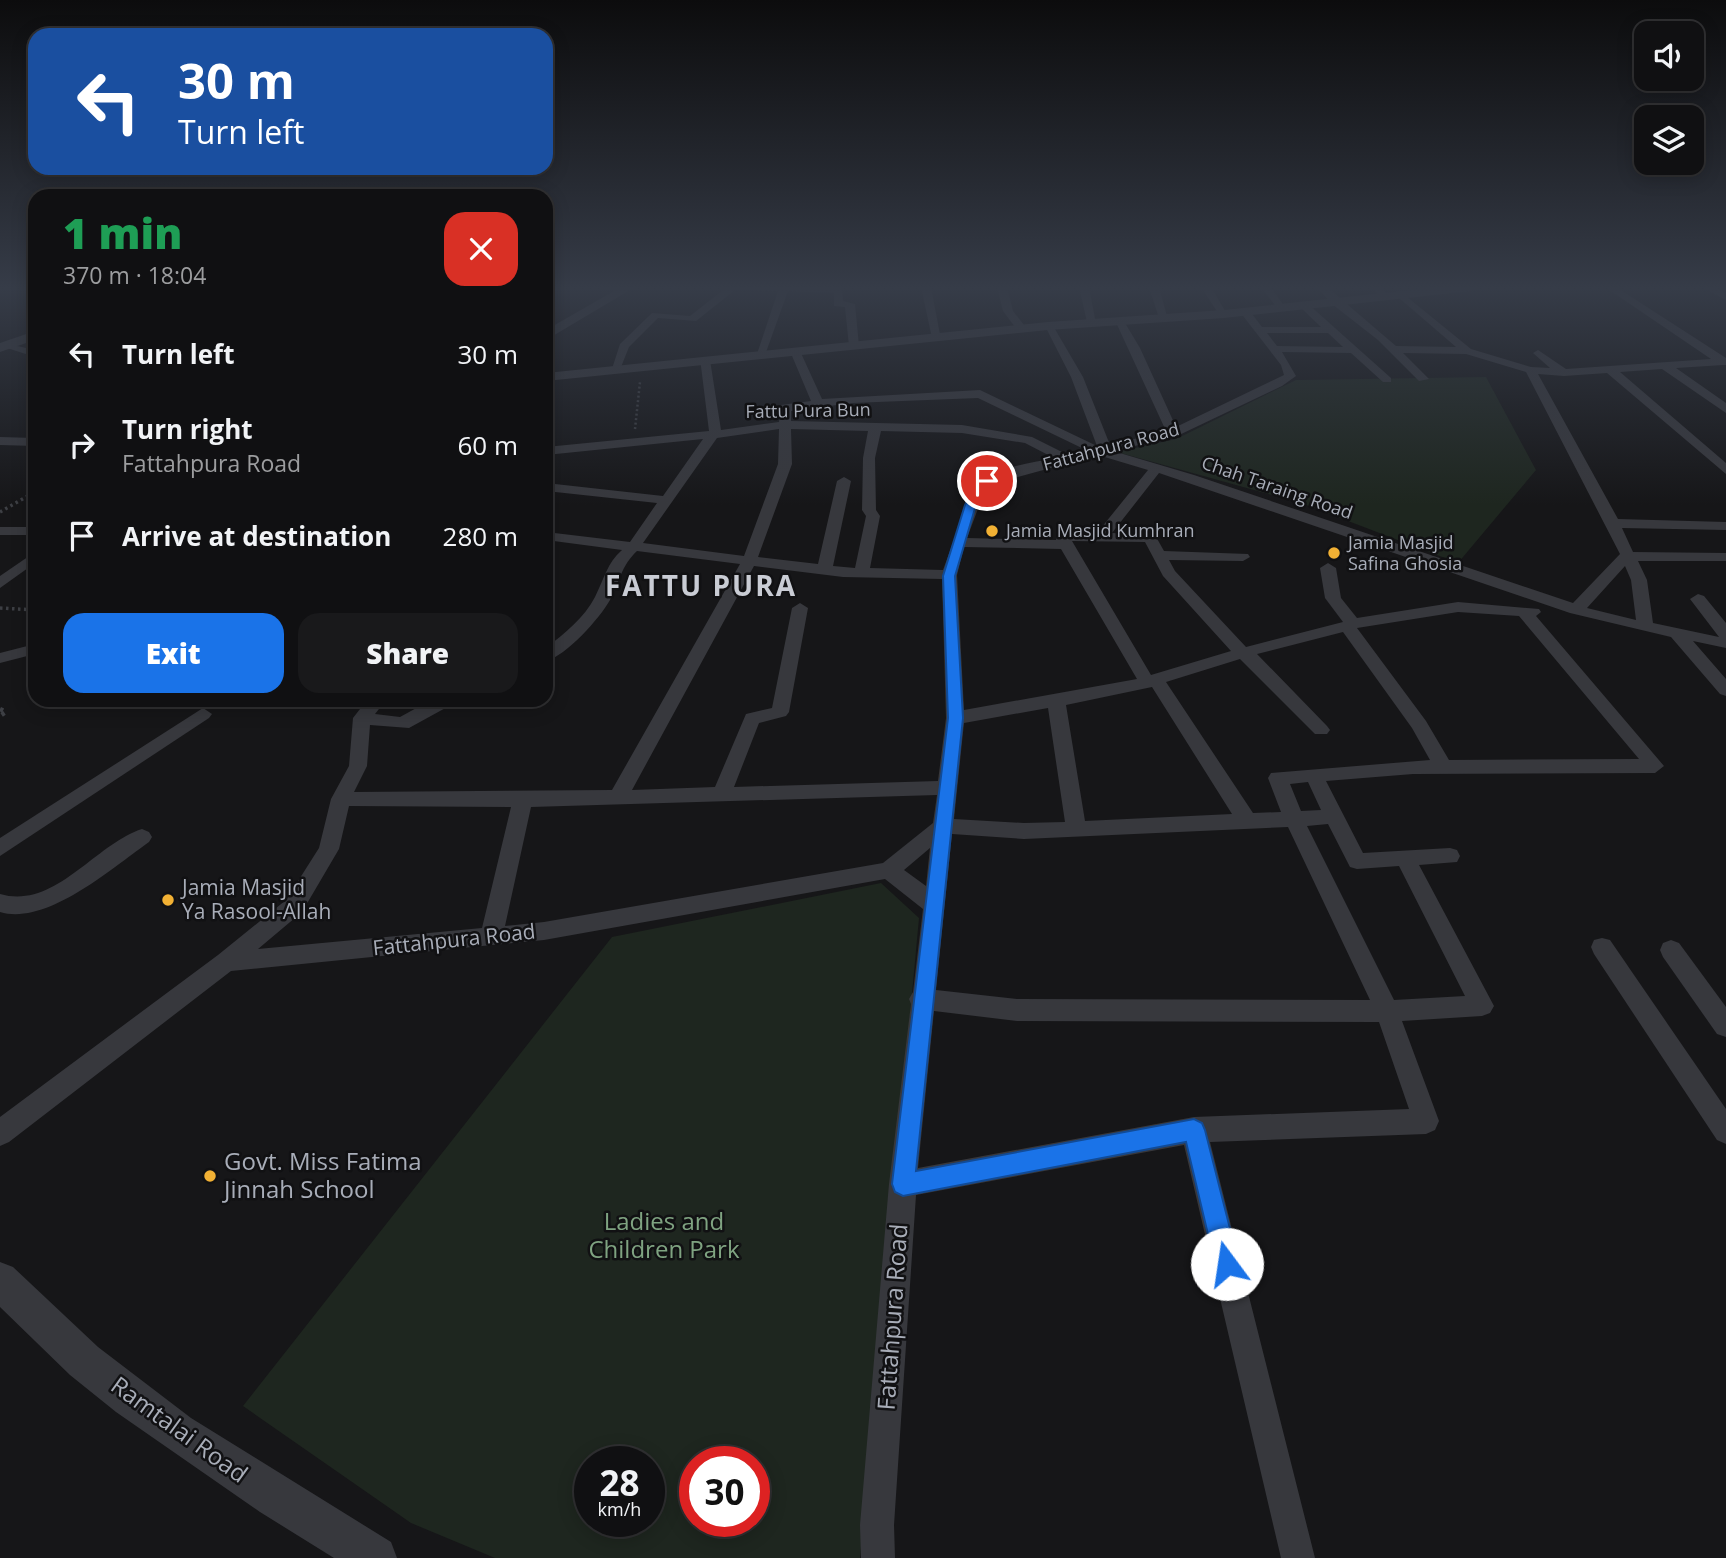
<!DOCTYPE html>
<meta charset="utf-8">
<style>
:root{--surface:#101012;--page:#19191b;--text:#f1f3f6;--muted:#9c9d9f;--line:#303032;--accent:#1a73e8}
body{margin:0;font-family:"Open Sans",sans-serif;background:var(--page);color:var(--text);height:100vh;display:flex;flex-direction:column;font-size:26px;white-space:nowrap}
*{box-sizing:border-box;margin:0}
p{font-size:23px;color:var(--muted)}
.icon{flex:none;width:38px;height:38px;fill:none;stroke:currentColor;stroke-width:2;stroke-linecap:round;stroke-linejoin:round}
.map{position:relative;flex:1;overflow:hidden}
.side{position:absolute;left:28px;top:189px;width:525px;height:518px;display:flex;flex-direction:column;background:var(--surface);border-radius:21px;box-shadow:0 4px 18px #0003,0 0 0 2px var(--line)}
.side>*{flex:none}
.guide{position:absolute;left:28px;top:28px;width:525px;height:147px;border-radius:21px;box-shadow:0 4px 18px #0003,0 0 0 2px var(--line);background:#1a4fa0;color:#fff;overflow:hidden}
.fabs{position:absolute;left:1634px;top:21px;display:grid;gap:14px}
.fabs a{display:grid;place-items:center;width:70px;height:70px;border-radius:14px;background:var(--surface);box-shadow:0 4px 18px #0003,0 0 0 2px var(--line);font-size:35px}
.speed{position:absolute;left:574px;top:1446px;display:flex;gap:14px;font-size:35px;font-weight:700;text-align:center}
.speed>*{display:grid;place-content:center;width:91px;height:91px;border-radius:50%;background:var(--surface);box-shadow:0 4px 18px #0003,0 0 0 2px var(--line);line-height:1}
.speed small{font-size:18px;font-weight:400}
.speed .limit{border:10px solid #d22;background:#fff;color:#111}
.pin{position:absolute;display:grid;place-items:center;width:60px;height:60px;color:#fff;margin:-30px;border:4px solid #fff;border-radius:50%;box-shadow:0 2px 7px #0007}
.me{position:absolute;width:77px;margin:-38px;rotate:346deg;stroke-linejoin:round;filter:drop-shadow(0 0 5px #0008)}
.turn{display:flex;align-items:center;gap:24px;height:147px;padding:0 35px;font-size:32px}
.turn .icon{width:91px;height:91px;stroke-width:2.5}
.turn b{display:block;font-size:49px;line-height:60px}
.round{display:grid;place-items:center;flex:none;width:74px;height:74px;border-radius:21px;background:var(--page)}
.overview{display:flex;align-items:center;justify-content:space-between;height:119px;padding:0 35px}
h1{font-size:42px;font-weight:800;line-height:52px;color:#1e9e55}
.action{display:flex;gap:14px;margin-top:auto;padding:14px 35px}
.action a{flex:1;height:80px;border-radius:21px;background:var(--accent);color:#fff;font-size:28px;font-weight:800;line-height:80px;text-align:center}
.action a+a{background:var(--page);color:var(--text)}
ul{padding:0;list-style:none}
li{display:flex;align-items:center;gap:21px;height:91px;padding:0 35px}
li div{flex:1}
li b{display:block;font-size:26px}
li em{font-style:normal}
.map>svg:first-child{display:block}
</style>
<div class="map">
<svg width="1726" height="1558" viewBox="0 0 1726 1558">
<rect width="100%" height="100%" fill="#161618"/>
<g fill="#1e261f" fill-rule="evenodd">
<path d="M1486 377 1536 470 1458 563 1301 503 1117 452 1176 439 1296 380Z"/>
<path d="M881 883 919 918 860 1558H495L411 1523 243 1406 612 937ZM590 1461H649V1521H590ZM695 1461H754V1521H695Z"/>
</g>
<g fill="none" stroke-linecap="round" stroke-linejoin="round">
<path stroke="#3d3f44" stroke-width="2.5" stroke-dasharray="2 2.5" stroke-linecap="butt" d="M635 429 640 382"/>
<g stroke="#3d3f44" stroke-width="3.5" stroke-dasharray="2.5 3.5" stroke-linecap="butt">
<path d="M0 512 35 492"/>
<path d="M0 608 35 610"/>
</g>
<path stroke="#3d3f44" stroke-width="4.5" stroke-dasharray="3.5 5" stroke-linecap="butt" d="M0 709 6 712 0 716"/>
<g fill="#37383d" fill-rule="evenodd">
<path d="M593 287H626L629 289 624 292Z"/>
<path d="M727 287 842 288 843 301 855 304 859 346 854 349 849 346 845 307 834 306V293L788 291 765 355 756 357 778 291 735 290 696 321 658 318 629 347 619 372H611L620 344 652 313 690 316Z"/>
<path d="M921 287H931L941 340 932 338Z"/>
<path d="M997 287H1007L1013 311 1027 329 1026 331H1018L1003 311Z"/>
<path d="M1079 287H1089L1096 324 1087 322Z"/>
<path d="M1149 287H1159L1168 320 1159 318Z"/>
<path d="M1201 287H1211L1228 316H1220Z"/>
<path d="M1261 287H1271L1286 309H1278Z"/>
<path d="M1317 287H1327L1396 346 1456 347 1398 297 1401 292 1471 349 1531 367 1550 368 1533 353 1538 350 1566 369 1711 359 1605 287H1616L1726 358V365H1723L1676 368 1726 403V413L1662 369 1620 372 1726 463V474L1607 373 1564 376 1538 374 1618 519 1726 522V530L1622 528 1633 552 1726 553V561H1638L1647 580 1653 623 1719 637 1690 599 1698 594 1704 596 1726 623V648L1693 641 1726 679V696L1720 694 1671 637 1570 613 1159 473 1112 533 1155 535 1164 551 1248 554 1250 557 1243 561 1169 560 1175 571 1246 647 1343 622 1325 598 1320 568 1328 563 1336 568 1341 598 1357 618 1458 602 1539 609 1541 612 1536 616 1664 766 1655 773 1413 774 1326 781 1363 853 1450 848 1457 850 1460 856 1457 862 1419 865 1494 1006 1490 1013 1482 1016 1402 1021 1439 1121 1435 1130 1426 1134 1210 1142 1315 1558H1281L1184 1145 916 1195 894 1525 895 1558H861L860 1525 889 1184 911 1004 909 999 913 992 923 909 885 879 544 940 231 971 9 1142 0 1146V1117L218 955 286 900 319 848 331 799 349 766 353 718 367 700H386L375 714 400 717 431 700H460L409 728 370 725 367 766 354 792 612 790 740 564 637 551C621 566 620 581 610 600 600 618 566 656 546 661V648C564 634 585 617 595 597 604 579 607 563 622 550L546 540V532L630 542 657 503 546 491V483L663 496 703 439 546 455V447L709 431 700 358 710 360 721 430 779 422 781 405 811 401 790 351 795 348 800 351 822 399 980 390 1097 446 1071 377 1044 324H1052L1083 377 1110 445 1166 431 1114 318H1122L1140 348 1176 427 1284 375 1281 365 1240 312 1241 310H1249L1262 327H1321L1298 305 1307 303 1391 378V382H1383L1351 353 1282 352 1296 376 1282 386 1177 436 1113 451 1194 475 1573 603 1620 554 1526 372 1466 354 1403 353 1429 379 1419 381 1378 340 1332 304ZM1267 333H1328L1343 347 1277 346ZM978 398 1086 450 1068 455 1032 437 962 425 791 421V411L852 403ZM779 429 778 464 744 556 643 543 717 438ZM791 429 868 431 863 458 862 510 866 516 855 568 833 566 851 481 844 477 837 481 818 564 758 557 792 464ZM881 431 962 433 1025 443 1054 458C1028 464 995 467 974 485L943 570 870 568 880 516 876 510 875 458ZM1098 455 1148 470 1097 533H1062L1057 534 1056 540 967 538 985 490 992 484ZM1072 541 1145 542 1163 576 1231 651 1151 675ZM964 547 1061 549 1137 679 964 710 957 575ZM754 566 843 577 942 579 946 718 938 781 734 787 759 723 786 716 789 712 808 608 800 603 792 608 772 708 746 714 715 787 632 790ZM1625 566 1631 580 1636 620 1587 608ZM1458 612 1519 616 1639 759 1449 760 1426 721 1357 628ZM1343 632 1412 728 1430 760 1271 773 1268 778 1281 812 1253 813 1166 682 1240 659 1315 734H1327L1330 730 1327 726 1257 654ZM1152 687 1232 814 1085 821 1066 705ZM1048 708 1065 822 1024 823 954 819 964 723ZM1308 782 1321 810 1301 811 1290 784ZM937 795 933 823 883 863 544 922 505 926 531 807ZM349 806 511 807 482 928 258 949 302 912 339 849ZM1328 824 1350 867 1357 869 1399 866 1465 996 1394 1000 1307 826ZM1288 827 1370 1000 1017 999 936 990 952 834 1024 839ZM930 848 926 886 904 870ZM934 1011 1017 1021 1379 1022 1409 1109 1194 1117 918 1168Z"/>
<path d="M1371 287H1381L1390 297 1382 299Z"/>
<path d="M1701 287H1713L1726 293V300Z"/>
<path d="M4 343 35 350V357L4 347Z"/>
<path d="M0 437 35 438V446L0 445Z"/>
<rect x="0" y="527" width="35" height="8"/>
<path d="M35 552V563L0 588V576Z"/>
<path d="M35 644V654L0 663V653Z"/>
<path d="M203 708 212 714 209 718 0 856V838Z"/>
<path d="M142 829 149 832 152 837 149 842C112 868 47 926 0 912V894C55 910 95 844 142 829Z"/>
<path d="M1602 938 1610 940 1726 1109V1144L1717 1140 1594 954 1591 947 1594 940Z"/>
<path d="M1671 940 1679 943 1726 1007V1037L1717 1034 1663 957 1660 950 1663 943Z"/>
</g>
<g fill="#37383d" fill-rule="evenodd">
<path d="M621 287H635L546 340V330Z"/>
<path d="M1440 287H1477L1471 291 1224 318 1048 330 546 381V373L1048 322 1224 310Z"/>
<path d="M35 331V340L0 352V343Z"/>
<path d="M0 1262 13 1267 98 1347 191 1418 391 1542 397 1558H334L260 1512 116 1412 70 1375 0 1307Z"/>
</g>
</g>
<linearGradient id="sky" x2="0" y2="1"><stop stop-color="#0c0c0d"/><stop offset="0.57" stop-color="#363c48"/><stop offset="1" stop-color="#363c48" stop-opacity="0"/></linearGradient>
<rect width="1726" height="505" fill="url(#sky)"/>
<path fill="#1a73e8" stroke="#114b97" stroke-width="2" d="M983 479 992 481 983 490 976 505 955 576 963 718 916 1171 1194 1119 1202 1123 1205 1130 1239 1264 1235 1272 1227 1276 1218 1272 1215 1264 1186 1142 903 1196 895 1192 892 1184 948 718 943 576 965 505 973 488Z"/>
<g fill="#f2b134" stroke="#111113" stroke-width="2.5">
<circle cx="992" cy="531" r="7"/>
<circle cx="1334" cy="553" r="7"/>
<circle cx="168" cy="900" r="7"/>
<circle cx="210" cy="1176" r="7"/>
</g>
<g text-anchor="middle" stroke-width="5" stroke-linejoin="round" paint-order="stroke">
<g font-size="18" fill="#a8adb8" stroke="#111113">
<text transform="translate(808 411) rotate(-1)" y="6">Fattu Pura Bun</text>
<text transform="translate(1111 447) rotate(-15)" y="6">Fattahpura Road</text>
<text transform="translate(1277 488) rotate(19)" y="6">Chah Taraing Road</text>
</g>
<g font-size="18" fill="#a8adb8" stroke="#111113" text-anchor="start">
<text x="1006" y="537">Jamia Masjid Kumhran</text>
<text x="1348" y="549">Jamia Masjid<tspan x="1348" dy="21">Safina Ghosia</tspan></text>
</g>
<g font-size="21" fill="#a8adb8" stroke="#111113" text-anchor="start">
<text x="182" y="895">Jamia Masjid<tspan x="182" dy="24">Ya Rasool-Allah</tspan></text>
</g>
<g font-size="21" fill="#a8adb8" stroke="#111113">
<text transform="translate(454 940) rotate(-6)" y="7">Fattahpura Road</text>
</g>
<g font-size="24" fill="#a8adb8" stroke="#111113" text-anchor="start">
<text x="224" y="1170">Govt. Miss Fatima<tspan x="224" dy="28">Jinnah School</tspan></text>
</g>
<g font-size="24" fill="#7fa381" stroke="#111113">
<text x="664" y="1230">Ladies and<tspan x="664" dy="28">Children Park</tspan></text>
</g>
<g font-size="24" fill="#a8adb8" stroke="#111113">
<text transform="translate(893 1317) rotate(-86)" y="8">Fattahpura Road</text>
<text transform="translate(179 1430) rotate(36)" y="8">Ramtalai Road</text>
</g>
<g font-size="28" font-weight="bold" letter-spacing="2" fill="#c9ccd4" stroke="#111113">
<text x="701" y="596">FATTU PURA</text>
</g>
</g>
</svg>
<div class="fabs">
<a><svg class="icon" aria-label="sound" viewBox="0 0 24 24"><path d="M4 9h4l5-4v14l-5-4H4zM17 9q2 3 0 6"/></svg></a>
<a><svg class="icon" aria-label="layers" viewBox="0 0 24 24"><path d="M12 4l9 5-9 5-9-5zM3 14l9 5 9-5"/></svg></a>
</div>
<div class="speed"><div>28<small>km/h</small></div><div class="limit">30</div></div>
<div class="pin" style="left:987px;top:481px;background:#d93025"><svg class="icon" aria-label="arrive" viewBox="0 0 24 24"><path d="M6 21V4h12l-3 4 3 4H6"/></svg></div>
<svg class="me" style="left:1227px;top:1264px" viewBox="-20 -20 40 40"><circle r="19" fill="#fff"/><path d="M0-13L10 11 0 6-10 11z" fill="#1a73e8"/></svg>
<div class="guide">
<div class="turn"><svg class="icon" aria-label="left" viewBox="0 0 24 24"><path d="M17 20v-9H6M10 6l-5 5 5 5"/></svg><div><b>30 m</b>Turn left</div></div>
</div>
<section class="side">
<div class="overview"><div><h1>1 min</h1><p>370 m · 18:04</p></div><a class="round" style="background:#d93025;color:#fff"><svg class="icon" aria-label="close" viewBox="0 0 24 24"><path d="M6 6l12 12M18 6L6 18"/></svg></a></div>
<ul>
<li><svg class="icon" aria-label="left" viewBox="0 0 24 24"><path d="M17 20v-9H6M10 6l-5 5 5 5"/></svg><div><b>Turn left</b></div><em>30 m</em></li>
<li><svg class="icon" aria-label="right" viewBox="0 0 24 24"><path d="M7 20v-9h11M14 6l5 5-5 5"/></svg><div><b>Turn right</b><p>Fattahpura Road</p></div><em>60 m</em></li>
<li><svg class="icon" aria-label="arrive" viewBox="0 0 24 24"><path d="M6 21V4h12l-3 4 3 4H6"/></svg><div><b>Arrive at destination</b></div><em>280 m</em></li>
</ul>
<div class="action"><a>Exit</a><a>Share</a></div>
</section>
</div>
